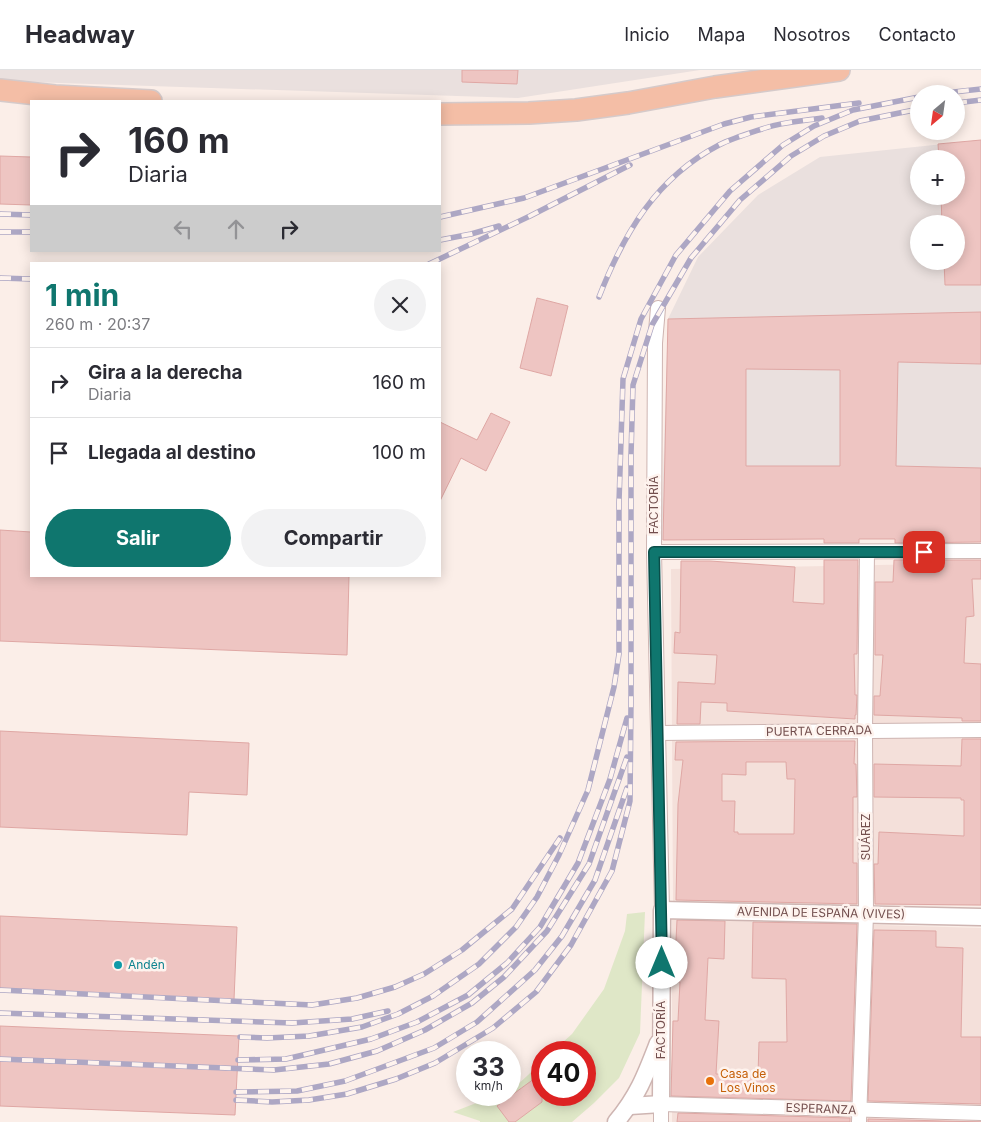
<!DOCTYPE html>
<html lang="es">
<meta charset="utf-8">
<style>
:root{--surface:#fff;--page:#f2f2f3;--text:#2b2b33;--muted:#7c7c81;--line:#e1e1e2;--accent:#0f766e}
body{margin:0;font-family:Inter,sans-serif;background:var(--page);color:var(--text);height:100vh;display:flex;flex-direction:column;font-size:19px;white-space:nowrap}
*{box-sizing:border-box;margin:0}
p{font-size:16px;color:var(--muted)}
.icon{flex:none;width:28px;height:28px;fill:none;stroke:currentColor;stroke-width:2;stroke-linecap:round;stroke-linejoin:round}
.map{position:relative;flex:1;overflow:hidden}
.drawer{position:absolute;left:30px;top:192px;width:411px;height:315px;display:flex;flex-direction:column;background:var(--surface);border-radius:0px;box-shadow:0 2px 12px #0003}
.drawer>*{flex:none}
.top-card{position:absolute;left:30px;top:30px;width:411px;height:152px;border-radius:0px;box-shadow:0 2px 12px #0003;background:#fff;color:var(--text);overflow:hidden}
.needle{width:32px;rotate:209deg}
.controls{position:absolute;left:910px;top:15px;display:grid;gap:10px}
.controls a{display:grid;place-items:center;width:55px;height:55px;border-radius:50%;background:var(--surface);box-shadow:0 2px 12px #0003;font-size:25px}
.speed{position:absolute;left:456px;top:971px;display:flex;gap:10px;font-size:25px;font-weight:700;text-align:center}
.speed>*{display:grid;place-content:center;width:65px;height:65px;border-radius:50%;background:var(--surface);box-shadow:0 2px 12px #0003;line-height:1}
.speed small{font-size:12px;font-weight:400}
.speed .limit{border:8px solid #d22;background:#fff;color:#111}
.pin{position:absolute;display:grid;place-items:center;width:42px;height:42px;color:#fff;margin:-21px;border-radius:10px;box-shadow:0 2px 8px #0006}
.me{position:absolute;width:55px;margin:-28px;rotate:0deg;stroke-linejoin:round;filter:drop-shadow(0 0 4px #0008)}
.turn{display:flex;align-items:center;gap:18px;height:105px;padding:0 15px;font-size:22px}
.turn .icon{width:65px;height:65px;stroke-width:2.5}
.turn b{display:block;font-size:35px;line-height:42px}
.lanes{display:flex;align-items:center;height:48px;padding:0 15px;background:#0003;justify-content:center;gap:25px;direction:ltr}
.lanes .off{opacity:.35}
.round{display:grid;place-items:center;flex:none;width:52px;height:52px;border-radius:26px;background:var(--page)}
.head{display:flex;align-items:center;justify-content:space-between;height:85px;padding:0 15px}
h1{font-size:30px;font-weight:700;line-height:38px;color:var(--accent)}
.cta{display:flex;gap:10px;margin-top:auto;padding:10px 15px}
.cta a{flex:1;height:58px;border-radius:30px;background:var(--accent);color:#fff;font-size:20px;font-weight:700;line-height:58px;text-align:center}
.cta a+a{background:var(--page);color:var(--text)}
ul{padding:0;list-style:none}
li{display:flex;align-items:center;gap:15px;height:70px;padding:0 15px;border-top:1px solid var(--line)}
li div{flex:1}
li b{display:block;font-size:19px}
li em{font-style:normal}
header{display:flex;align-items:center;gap:30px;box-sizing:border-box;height:70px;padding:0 25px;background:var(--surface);border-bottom:1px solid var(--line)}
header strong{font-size:24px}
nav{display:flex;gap:28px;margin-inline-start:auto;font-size:18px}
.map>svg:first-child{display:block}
</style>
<header>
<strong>Headway</strong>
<nav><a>Inicio</a><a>Mapa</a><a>Nosotros</a><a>Contacto</a></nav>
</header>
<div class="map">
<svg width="981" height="1052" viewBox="0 0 981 1052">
<rect width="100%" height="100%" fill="#fbeee8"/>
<g fill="#f4e0da">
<path d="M981 493V836L673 833 671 499Z"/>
<path d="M672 849 981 858V1052H672Z"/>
</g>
<g fill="#eae0de" fill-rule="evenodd">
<path d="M0 0H700L518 28 0 11Z"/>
<path d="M981 70V468L661 470 668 249 698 187 758 125 820 87ZM919 89H956V126H919ZM919 154H956V191H919Z"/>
</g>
<path fill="#dfe7c7" d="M645 842 640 963 619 1008 594 1033 572 1052H480V1051L453 1042 497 1025H510V1020L514 1018 542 992V1025H585V982H552L572 964 604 919 625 861 627 844Z"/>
<g fill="#eec5c2" stroke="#dfa7a4" fill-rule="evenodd">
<path d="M462 0H518L517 14 462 12Z"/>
<path d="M981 70V215H945L944 191H956V154H942L941 126H956V89H939L938 74Z"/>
<path d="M0 86 31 87V135L0 134Z"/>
<path d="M537 228 568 236 551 306 520 298Z"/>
<path d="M981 242V294L898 292 896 396 981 398V472L895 473V469H859V473H824V469L663 470 668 249ZM746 299 840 300V396H746Z"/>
<path d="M491 343 510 352 486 401 461 388 440 431V352L477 370Z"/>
<path d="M0 460 31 462V506H349L347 585 0 571Z"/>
<path d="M824 490H858L857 584H854L855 625H857L856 645H855V649L727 641V633L701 632 700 654H677L678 612 715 614 717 585 674 583 675 562 680 563 681 491H710L795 497 793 532 824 534Z"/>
<path d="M894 490H981V509H972L974 546 966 547 964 593 981 594V651H962V648L874 645V626H880L883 585H875V512H893Z"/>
<path d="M0 661 249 673 247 725 189 722 187 765 0 757Z"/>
<path d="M962 669H981V835L875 834 874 794H878L879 762 964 766V730H961V728L874 727V694L961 696Z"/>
<path d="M782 671H855L854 694H856L857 727H853V793H857V834L676 830 678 734 683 690H675L676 672ZM746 692H786L787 709H795L794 764H738V762H734L735 731H722V704L746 705Z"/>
<path d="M0 846 237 857 234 930 0 920Z"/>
<path d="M677 850 725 851 724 889 708 888 705 950 719 951 716 1004 758 1005 759 972H787L786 909 752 908 753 852 857 854 851 1031 671 1026 673 951H678L680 912 674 911Z"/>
<path d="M874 860 936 861V877L963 878 961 967H981V1034L868 1031Z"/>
<path d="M0 956 239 966 235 1045 0 1036Z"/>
<path d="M542 1003V1032L515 1052H509L497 1036Z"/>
<path d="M678 1043 850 1048V1052H677Z"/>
<path d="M868 1049 981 1052H868Z"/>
</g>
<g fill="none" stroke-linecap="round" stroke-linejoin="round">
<defs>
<g id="minor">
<path d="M658 238 655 273 654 482 662 840"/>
<path d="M654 482 981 481"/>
<path d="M658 663 981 660"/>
<path d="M661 1052V1034L981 1043"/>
<path d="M859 1052 866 844 865 660 867 482"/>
</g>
<g id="tertiary">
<path d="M630 1036 661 1034 662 840 981 847"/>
<path d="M616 1052C638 1026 646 1004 658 973"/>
</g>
<g id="primary">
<path d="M0 20 55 26 151 31"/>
<path d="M440 44 529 43 576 40 628 33 715 17 839 0"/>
</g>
</defs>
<use href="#minor" stroke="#ceb5b2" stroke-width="16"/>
<use href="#tertiary" stroke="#ceb5b2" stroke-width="19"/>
<use href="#primary" stroke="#d5caca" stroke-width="24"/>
<use href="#minor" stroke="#fff" stroke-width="14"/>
<use href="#tertiary" stroke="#fff" stroke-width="16"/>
<use href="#primary" stroke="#f4bea6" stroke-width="21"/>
<defs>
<g id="rail">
<path d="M936 24 981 19"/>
<path d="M956 33 981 30"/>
<path d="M0 144 31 145"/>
<path d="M440 147 524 128 724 54 751 47 859 33"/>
<path d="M0 162H31"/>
<path d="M440 170 471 164 499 156"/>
<path d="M429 194 530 146 630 95"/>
<path d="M0 208 31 209"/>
<path d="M599 227C624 163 656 108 719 75 733 68 750 63 765 58 783 52 803 51 822 48"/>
<path d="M0 920 312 935 357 928 395 917 424 904 462 880 512 839 560 768"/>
<path d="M0 943 292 953 352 949 388 941"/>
<path d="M240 967 267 968 309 966 362 957 398 944 433 926 479 894 516 857 537 827 559 785 588 720 614 617 619 584V432L623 309 641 249 676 185 730 121 783 75 814 56 853 40 919 27"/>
<path d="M0 989 274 1000 329 994 377 981 425 960 472 933 504 907 547 861 589 794 627 687"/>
<path d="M238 990 286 989 371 969 417 952 468 925 507 893 540 857 578 793 610 709 627 648"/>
<path d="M236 1022 297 1021 345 1011 434 978 477 952 535 900 562 866 595 810 627 718"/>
<path d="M236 1030 272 1032 309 1030 347 1024 396 1009 435 993 493 958 536 922 571 875 612 801 630 731 631 633V385L633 315 652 255 691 188 740 130 791 86 824 66 860 51 919 39"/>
</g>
</defs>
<use href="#rail" stroke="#ada7c4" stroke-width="5.5"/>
<use href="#rail" stroke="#fef3ee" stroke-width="4" stroke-dasharray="11" stroke-linecap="butt"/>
</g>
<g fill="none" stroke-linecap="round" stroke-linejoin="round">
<defs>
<path id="route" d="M662 893 654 482H924"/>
</defs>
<use href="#route" stroke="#0a4d48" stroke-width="12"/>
<use href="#route" stroke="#0f766e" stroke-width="9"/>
</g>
<circle fill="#0f9aa8" stroke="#fef3ee" stroke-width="2" cx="118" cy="895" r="5"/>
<circle fill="#e8710a" stroke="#fef3ee" stroke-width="2" cx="710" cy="1011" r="5"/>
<g text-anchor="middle" stroke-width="5" stroke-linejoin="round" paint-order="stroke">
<g font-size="12" fill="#734f4e" stroke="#fef3ee">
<text transform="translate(654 435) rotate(-90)" y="4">FACTORÍA</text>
<text transform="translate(819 661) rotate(-1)" y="4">PUERTA CERRADA</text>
<text transform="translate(866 767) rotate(-90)" y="4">SUÁREZ</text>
<text transform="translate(821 843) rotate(1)" y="4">AVENIDA DE ESPAÑA (VIVES)</text>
<text transform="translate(661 960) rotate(-90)" y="4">FACTORÍA</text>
<text transform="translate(821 1039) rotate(2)" y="4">ESPERANZA</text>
</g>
<g font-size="12" fill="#0d838f" stroke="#fef3ee" text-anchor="start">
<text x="128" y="899">Andén</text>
</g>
<g font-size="12" fill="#c56008" stroke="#fef3ee" text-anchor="start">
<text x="720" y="1008">Casa de<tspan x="720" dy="14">Los Vinos</tspan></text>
</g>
</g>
</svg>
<div class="controls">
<a><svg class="needle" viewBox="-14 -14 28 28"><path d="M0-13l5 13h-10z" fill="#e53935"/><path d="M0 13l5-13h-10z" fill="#7c7c81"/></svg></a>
<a>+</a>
<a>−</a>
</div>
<div class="speed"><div>33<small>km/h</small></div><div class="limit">40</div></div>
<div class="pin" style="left:924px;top:482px;background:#d93025"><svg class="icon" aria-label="arrive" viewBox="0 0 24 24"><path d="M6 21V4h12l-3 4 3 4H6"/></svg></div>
<svg class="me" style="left:662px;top:893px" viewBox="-20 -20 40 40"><circle r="19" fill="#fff"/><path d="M0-13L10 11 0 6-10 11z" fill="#0f766e"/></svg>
<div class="top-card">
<div class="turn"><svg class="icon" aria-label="right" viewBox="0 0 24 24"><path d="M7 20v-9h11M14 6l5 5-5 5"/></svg><div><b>160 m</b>Diaria</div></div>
<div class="lanes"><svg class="icon off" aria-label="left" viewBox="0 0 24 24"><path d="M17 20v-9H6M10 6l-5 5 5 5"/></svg><svg class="icon off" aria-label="ahead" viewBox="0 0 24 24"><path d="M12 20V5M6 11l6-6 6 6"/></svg><svg class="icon" aria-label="right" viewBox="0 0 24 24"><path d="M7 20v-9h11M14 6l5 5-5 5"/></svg></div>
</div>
<section class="drawer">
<div class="head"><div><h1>1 min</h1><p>260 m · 20:37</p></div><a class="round"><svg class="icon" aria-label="close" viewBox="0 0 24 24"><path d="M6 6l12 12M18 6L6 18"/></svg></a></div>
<ul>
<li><svg class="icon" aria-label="right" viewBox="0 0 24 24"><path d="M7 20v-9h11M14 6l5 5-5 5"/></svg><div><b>Gira a la derecha</b><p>Diaria</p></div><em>160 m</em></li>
<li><svg class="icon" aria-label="arrive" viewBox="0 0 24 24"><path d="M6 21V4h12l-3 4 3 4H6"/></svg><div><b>Llegada al destino</b></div><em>100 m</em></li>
</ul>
<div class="cta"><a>Salir</a><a>Compartir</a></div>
</section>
</div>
